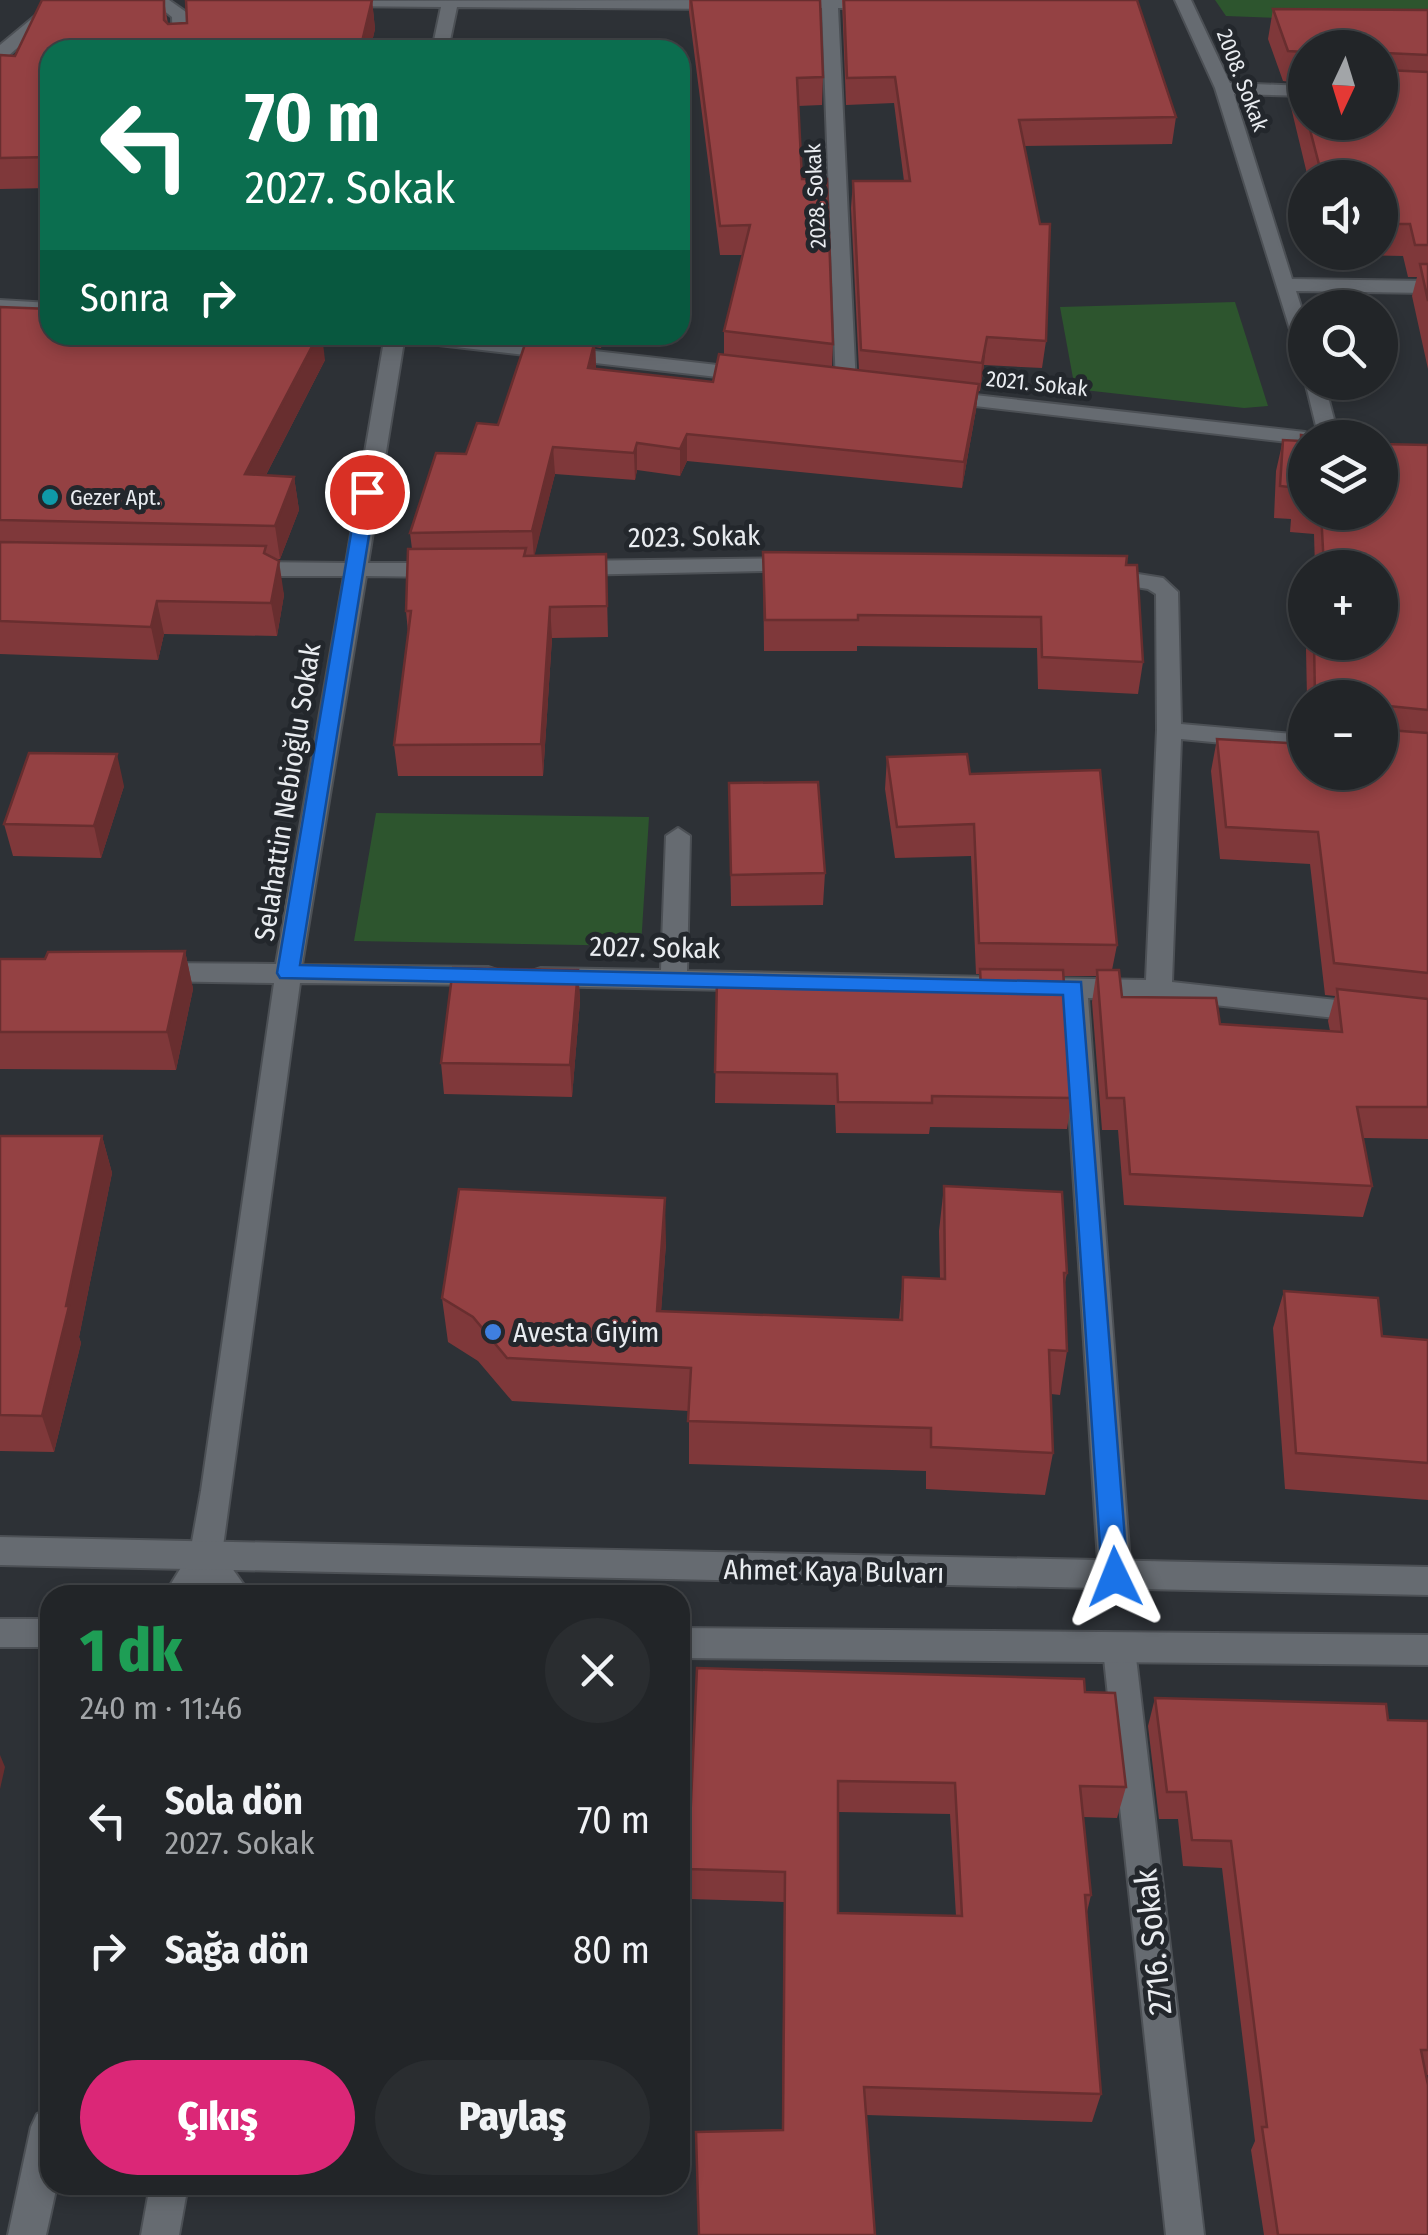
<!DOCTYPE html>
<html lang="tr">
<meta charset="utf-8">
<style>
:root{--surface:#222528;--page:#2a2d30;--text:#f1f3f6;--muted:#a2a5a8;--line:#3f4245;--accent:#db2777}
body{margin:0;font-family:"Fira Sans Condensed",sans-serif;background:var(--page);color:var(--text);height:100vh;display:flex;flex-direction:column;font-size:38px;white-space:nowrap}
*{box-sizing:border-box;margin:0}
p{font-size:32px;color:var(--muted)}
.icon{flex:none;width:55px;height:55px;fill:none;stroke:currentColor;stroke-width:2;stroke-linecap:round;stroke-linejoin:round}
.map{position:relative;flex:1;overflow:hidden}
.panel{position:absolute;left:40px;top:1585px;width:650px;height:610px;display:flex;flex-direction:column;background:var(--surface);border-radius:30px;box-shadow:0 5px 15px #0003,0 0 0 2px var(--line)}
.panel>*{flex:none}
.guide{position:absolute;left:40px;top:40px;width:650px;height:305px;border-radius:30px;box-shadow:0 5px 15px #0003,0 0 0 2px var(--line);background:#0b6e4f;color:#fff;overflow:hidden}
.needle{width:65px;rotate:184deg}
.tools{position:absolute;left:1288px;top:30px;display:grid;gap:20px}
.tools a{display:grid;place-items:center;width:110px;height:110px;border-radius:50%;background:var(--surface);box-shadow:0 5px 15px #0003,0 0 0 2px var(--line);font-size:50px}
.pin{position:absolute;display:grid;place-items:center;width:85px;height:85px;color:#fff;margin:-42px;border:5px solid #fff;border-radius:50%;box-shadow:0 2px 10px #0007}
.me{position:absolute;width:110px;margin:-55px;rotate:358deg;stroke-linejoin:round;filter:drop-shadow(0 0 8px #0008)}
.turn{display:flex;align-items:center;gap:35px;height:210px;padding:0 40px;font-size:45px}
.turn .icon{width:130px;height:130px;stroke-width:2.5}
.turn b{display:block;font-size:70px;line-height:85px}
.then{display:flex;align-items:center;height:95px;padding:0 40px;background:#0003;gap:20px;font-size:38px}
.round{display:grid;place-items:center;flex:none;width:105px;height:105px;border-radius:52px;background:var(--page)}
.head{display:flex;align-items:center;justify-content:space-between;height:170px;padding:0 40px}
h1{font-size:60px;font-weight:800;line-height:75px;color:#1e9e55}
.primary-button{display:flex;gap:20px;margin-top:auto;padding:20px 40px}
.primary-button a{flex:1;height:115px;border-radius:60px;background:var(--accent);color:#fff;font-size:40px;font-weight:800;line-height:115px;text-align:center}
.primary-button a+a{background:var(--page);color:var(--text)}
ul{padding:0;list-style:none}
li{display:flex;align-items:center;gap:30px;height:130px;padding:0 40px}
li div{flex:1}
li b{display:block;font-size:38px}
li em{font-style:normal}
.map>svg:first-child{display:block}
</style>
<div class="map">
<svg width="1428" height="2235" viewBox="0 0 1428 2235">
<rect width="100%" height="100%" fill="#2d3136"/>
<g fill="#2d552e">
<path d="M1215 0H1428V24L1226 16Z"/>
<path d="M1235 302 1268 406 1244 408 1075 389 1060 307Z"/>
<path d="M376 813 649 817 641 946 354 941Z"/>
</g>
<g fill="none" stroke-linecap="round" stroke-linejoin="round">
<defs>
<g id="minor">
<path d="M88 0H114L47 22 0 63V45L35 16Z"/>
<path d="M150 0H169L186 12 189 50H173L172 17Z"/>
<path d="M732 0 736 4 728 9 457 7 448 50H432L441 7 336 6 328 1Z"/>
<path d="M884 0V6L878 8H838L856 386 846 392 836 386 822 8 786 9 778 4 782 0Z"/>
<path d="M1175 0H1191L1230 83 1305 86V96L1234 94 1292 279 1428 281V293L1296 291 1305 319V357L1298 355 1215 88Z"/>
<path d="M0 300 50 303V315L0 312Z"/>
<path d="M385 335H456L752 369 762 375 752 381 404 341 368 563H443L454 570 443 577 366 576 302 965 488 967 497 970 501 976 497 982 488 985 300 983 222 1554 251 1595H216L206 1583 198 1595H164L190 1553 201 1491 274 983 151 981 142 978 138 972 142 966 151 963 276 964 344 576H246L235 569 246 562 346 563Z"/>
<path d="M1305 381 1324 382 1339 438H1319Z"/>
<path d="M939 391 1305 432 1315 438H1305V444L932 401 929 397Z"/>
<path d="M798 558 809 565 806 570 571 575 560 568 571 561Z"/>
<path d="M1101 568 1163 578 1178 592 1181 724 1305 735V751L1181 739 1172 982 1428 1010V1028L1159 999 1088 998 1131 1577 1126 1587 1115 1591 1104 1587 1099 1577 1062 997 541 986 532 983 528 977 532 971 541 968 661 970 666 836 678 828 690 836 687 971 1146 980 1157 730 1156 594 1148 589 1093 580 1090 575Z"/>
<path d="M1119 1634 1131 1639 1135 1649 1204 2235H1166L1103 1649 1107 1639Z"/>
<path d="M50 2108V2185H57L46 2235H8L31 2127 37 2114Z"/>
<path d="M150 2185H188L179 2235H141Z"/>
</g>
<g id="secondary">
<path d="M0 1537 1428 1567V1595L0 1565Z"/>
<rect x="0" y="1619" width="50" height="28"/>
<path d="M680 1628 1428 1635V1665L680 1658Z"/>
</g>
</defs>
<use href="#minor" stroke="#4c5055" stroke-width="4"/>
<use href="#secondary" stroke="#4c5055" stroke-width="4"/>
<use href="#minor" fill="#666b71" fill-rule="evenodd"/>
<use href="#secondary" fill="#666b71" fill-rule="evenodd"/>
</g>
<g fill="#7f383a" fill-rule="evenodd">
<path d="M164 0 168 24 372 0 375 29 370 50H50V188L0 189V55L15 56Z"/>
<path d="M689 0H820L823 77 822 105 798 106 802 179 833 344 832 367 859 370 851 208 853 181H904L894 103 846 105 842 0H1137L1176 117 1172 144 1024 146 1046 341 1042 368 984 365 980 391H978L976 410 962 488 687 461 680 476 637 470 635 480 555 474 534 556 606 554 608 637 552 638 543 776H398L394 745 408 632 406 611 412 549 410 533 466 454 498 425 528 335H604L601 348 595 347 596 369 713 382 724 355V331L742 255H720L689 12Z"/>
<path d="M1273 9 1428 10V369L1412 296 1417 277H1408L1403 256 1353 255 1352 252H1380V178H1308L1289 99 1292 82 1283 81 1268 39ZM1305 48H1380V122H1305Z"/>
<path d="M0 307 325 360 266 475 294 477 299 510 280 559H274L284 595 277 636 164 634 158 660 0 654Z"/>
<path d="M1305 438V512H1380L1428 445V1139L1363 1138 1372 1186 1363 1217 1124 1205 1118 1130H1102L1092 1002 1096 976H1064L1072 1098 1067 1129 930 1127 929 1134 836 1133 835 1105 715 1103 717 979 813 985 978 988 980 974H976L971 856 895 858 885 789 887 757 970 774 1117 945 1112 970 1122 997 1220 1024 1330 1031 1328 1021 1335 996 1325 995 1310 864 1220 859 1211 771 1217 739 1305 772 1380 698H1307L1306 649 1307 642H1380V568H1315L1314 534 1290 532 1291 519 1274 518 1276 471 1283 440H1300Z"/>
<path d="M763 552 1126 565 1143 662 1138 694 1038 689 1037 648 857 646V651H764Z"/>
<path d="M729 783 825 873 823 905 731 906Z"/>
<path d="M124 786 101 858 13 856 4 824Z"/>
<path d="M185 951 193 989 176 1070 0 1069V959H45Z"/>
<path d="M578 970 580 1001 572 1097 444 1094 441 1063Z"/>
<path d="M0 1136H102L112 1173 79 1337 81 1343 54 1452 0 1451Z"/>
<path d="M944 1186 1067 1273 1064 1287 1067 1351 1060 1395 1051 1394 1053 1453 1045 1495 926 1489V1471L689 1464V1411L512 1401 478 1361 448 1342 442 1298 666 1243 661 1311 899 1320 903 1277 940 1279 939 1231Z"/>
<path d="M1284 1291 1382 1336 1428 1340V1500L1285 1489 1273 1328Z"/>
<path d="M697 1668 1085 1692 1126 1787 1117 1818 1083 1817 1091 1895 1087 1912 1101 2094 1092 2122 866 2115 782 2130 784 1902 689 1899 688 1869ZM838 1812 950 1814 956 1916 838 1913Z"/>
<path d="M1155 1698 1388 1720 1428 1721V2075H1426L1428 2235H1264L1251 2150 1255 2141 1222 1868 1183 1866 1178 1819H1159L1148 1726Z"/>
</g>
<g fill="#682e2f">
<path d="M372 0 375 29 370 50H360Z"/>
<path d="M318 335H322L325 360 250 506 245 474Z"/>
<path d="M987 337 984 365 980 391 982 363Z"/>
<path d="M595 340 596 367 589 394 588 368Z"/>
<path d="M979 384 976 410 962 488 964 462Z"/>
<path d="M687 434V461L680 476V449Z"/>
<path d="M637 443V470L635 480 634 453Z"/>
<path d="M553 447 555 474 534 558 532 531Z"/>
<path d="M294 477 299 510 280 559 275 526Z"/>
<path d="M279 561 284 595 277 636 271 603Z"/>
<path d="M157 601 164 634 158 660 151 627Z"/>
<path d="M550 607 552 638 543 776 541 744Z"/>
<path d="M117 754 124 786 101 858 94 826Z"/>
<path d="M185 951 193 989 176 1070 167 1032Z"/>
<path d="M578 970 580 1001 572 1097 570 1065Z"/>
<path d="M102 1136 112 1173 79 1337 81 1343 54 1452 42 1416Z"/>
<path d="M665 1198 666 1243 658 1355 657 1311Z"/>
<path d="M0 1755 5 1767 0 1789Z"/>
</g>
<g fill="#944143" stroke="#682e2f" stroke-width="2.5" fill-rule="evenodd">
<path d="M42 0H164V20L168 24 187 23 186 0H372L360 50H50V157L0 158V55L15 56Z"/>
<path d="M691 0H820L823 77 797 78 802 179H827L833 344 724 331 750 225 720 226Z"/>
<path d="M844 0H1137L1176 117 1019 120 1040 224H1050L1046 341 987 337 982 363 861 350 853 181H910L895 77 847 78Z"/>
<path d="M1273 9 1428 10V55L1386 53 1383 66 1386 70 1428 72V245H1415L1410 224H1380V178H1345L1343 173 1321 172 1308 122H1380V48H1305V52L1288 51Z"/>
<path d="M559 45 670 48V50H558Z"/>
<path d="M1305 68V110L1295 69Z"/>
<path d="M1420 264H1428V301Z"/>
<path d="M0 307 50 309V335H318L245 474 294 477 275 526 0 520Z"/>
<path d="M528 335H546L595 340 588 368 713 382 719 354 979 384 964 462 687 434 680 449 637 443 634 453 553 447 532 531 410 533 436 453 466 454 477 423 498 425Z"/>
<path d="M1301 435 1322 438H1305V501L1297 500 1298 488 1280 486 1283 440 1301 441Z"/>
<path d="M1380 444 1428 445V710L1389 706 1384 710 1385 726 1388 730 1428 733V973L1334 963 1318 832 1226 827 1217 739 1305 744V772H1380V698H1315L1314 642H1380V568H1324L1321 512H1380Z"/>
<path d="M0 542 266 546 264 553 279 561 271 603 157 601 151 627 0 621Z"/>
<path d="M526 548 524 556 606 554 607 606 550 607 541 744 394 745 411 611H406L408 549Z"/>
<path d="M763 552 1127 556 1126 565H1137L1143 662 1042 657 1041 617 858 615V620H765Z"/>
<path d="M29 753 117 754 94 826 4 824Z"/>
<path d="M967 754 970 774 1100 770 1117 945 979 943 974 824 897 827 887 757Z"/>
<path d="M818 782 825 873 731 875 729 783Z"/>
<path d="M185 951 167 1032H0V959H45L48 952Z"/>
<path d="M453 968 578 970 570 1065 441 1063Z"/>
<path d="M980 969 1063 970 1072 1098 932 1096V1103L838 1102 837 1074 715 1072 717 979 813 980V985L981 988Z"/>
<path d="M1097 970H1119L1122 997 1216 998 1220 1024 1342 1032 1337 989 1428 999V1107H1357L1372 1186 1130 1174 1124 1098H1107Z"/>
<path d="M0 1136H102L66 1306H69L42 1416 0 1415Z"/>
<path d="M944 1186 1062 1192 1067 1273H1064L1067 1351 1049 1350 1053 1453 931 1447V1428L688 1421 691 1368 507 1358 473 1317 442 1298 459 1189 665 1198 657 1311 902 1320 903 1277 945 1279Z"/>
<path d="M1284 1291 1378 1298 1382 1336 1428 1340V1463L1296 1453Z"/>
<path d="M697 1668 1084 1679 1085 1692 1115 1693 1126 1787 1080 1786 1091 1895H1085L1101 2094 864 2087 875 2235H699L696 2132 783 2130 785 1872 688 1869ZM838 1781 955 1783 962 1916 838 1913Z"/>
<path d="M1155 1698 1386 1704 1388 1720 1428 1721V2050H1421L1428 2085V2235H1278L1262 2127H1267L1231 1841 1192 1840 1186 1792H1167Z"/>
</g>
<path fill="#1a73e8" stroke="#114b97" stroke-width="2.5" d="M367 487 376 492 300 965 1081 982 1128 1577 1124 1585 1115 1589 1106 1585 1102 1577 1063 995 280 978 277 973 358 492Z"/>
<circle fill="#0f9aa8" stroke="#23272c" stroke-width="4" cx="50" cy="497" r="10"/>
<circle fill="#3f7fe0" stroke="#23272c" stroke-width="4" cx="493" cy="1332" r="10"/>
<g text-anchor="middle" stroke-width="10" stroke-linejoin="round" paint-order="stroke">
<g font-size="22" fill="#e9ecf0" stroke="#23272c">
<text transform="translate(1243 80) rotate(69)" y="8">2008. Sokak</text>
<text transform="translate(815 196) rotate(-93)" y="8">2028. Sokak</text>
<text transform="translate(1037 383) rotate(6)" y="8">2021. Sokak</text>
</g>
<g font-size="22" fill="#e9ecf0" stroke="#23272c" text-anchor="start">
<text x="70" y="505">Gezer Apt.</text>
</g>
<g font-size="28" fill="#e9ecf0" stroke="#23272c">
<text transform="translate(694 536) rotate(-1)" y="10">2023. Sokak</text>
<text transform="translate(287 792) rotate(-81)" y="10">Selahattin Nebioğlu Sokak</text>
<text transform="translate(655 947) rotate(1)" y="10">2027. Sokak</text>
<text transform="translate(834 1571) rotate(1)" y="10">Ahmet Kaya Bulvarı</text>
</g>
<g font-size="28" fill="#e9ecf0" stroke="#23272c" text-anchor="start">
<text x="513" y="1342">Avesta Giyim</text>
</g>
<g font-size="32" fill="#e9ecf0" stroke="#23272c">
<text transform="translate(1153 1942) rotate(-96)" y="11">2716. Sokak</text>
</g>
</g>
</svg>
<div class="tools">
<a><svg class="needle" viewBox="-14 -14 28 28"><path d="M0-13l5 13h-10z" fill="#e53935"/><path d="M0 13l5-13h-10z" fill="#a2a5a8"/></svg></a>
<a><svg class="icon" aria-label="sound" viewBox="0 0 24 24"><path d="M4 9h4l5-4v14l-5-4H4zM17 9q2 3 0 6"/></svg></a>
<a><svg class="icon" aria-label="search" viewBox="0 0 24 24"><circle cx="10" cy="10" r="6"/><path d="M15 15l6 6"/></svg></a>
<a><svg class="icon" aria-label="layers" viewBox="0 0 24 24"><path d="M12 4l9 5-9 5-9-5zM3 14l9 5 9-5"/></svg></a>
<a>+</a>
<a>−</a>
</div>
<div class="pin" style="left:367px;top:492px;background:#d93025"><svg class="icon" aria-label="arrive" viewBox="0 0 24 24"><path d="M6 21V4h12l-3 4 3 4H6"/></svg></div>
<svg class="me" style="left:1115px;top:1577px" viewBox="-20 -20 40 40"><path d="M0-17L14 15 0 8-14 15z" fill="#1a73e8" stroke="#fff" stroke-width="4"/></svg>
<div class="guide">
<div class="turn"><svg class="icon" aria-label="left" viewBox="0 0 24 24"><path d="M17 20v-9H6M10 6l-5 5 5 5"/></svg><div><b>70 m</b>2027. Sokak</div></div>
<div class="then">Sonra<svg class="icon" aria-label="right" viewBox="0 0 24 24"><path d="M7 20v-9h11M14 6l5 5-5 5"/></svg></div>
</div>
<section class="panel">
<div class="head"><div><h1>1 dk</h1><p>240 m · 11:46</p></div><a class="round"><svg class="icon" aria-label="close" viewBox="0 0 24 24"><path d="M6 6l12 12M18 6L6 18"/></svg></a></div>
<ul>
<li><svg class="icon" aria-label="left" viewBox="0 0 24 24"><path d="M17 20v-9H6M10 6l-5 5 5 5"/></svg><div><b>Sola dön</b><p>2027. Sokak</p></div><em>70 m</em></li>
<li><svg class="icon" aria-label="right" viewBox="0 0 24 24"><path d="M7 20v-9h11M14 6l5 5-5 5"/></svg><div><b>Sağa dön</b></div><em>80 m</em></li>
</ul>
<div class="primary-button"><a>Çıkış</a><a>Paylaş</a></div>
</section>
</div>
